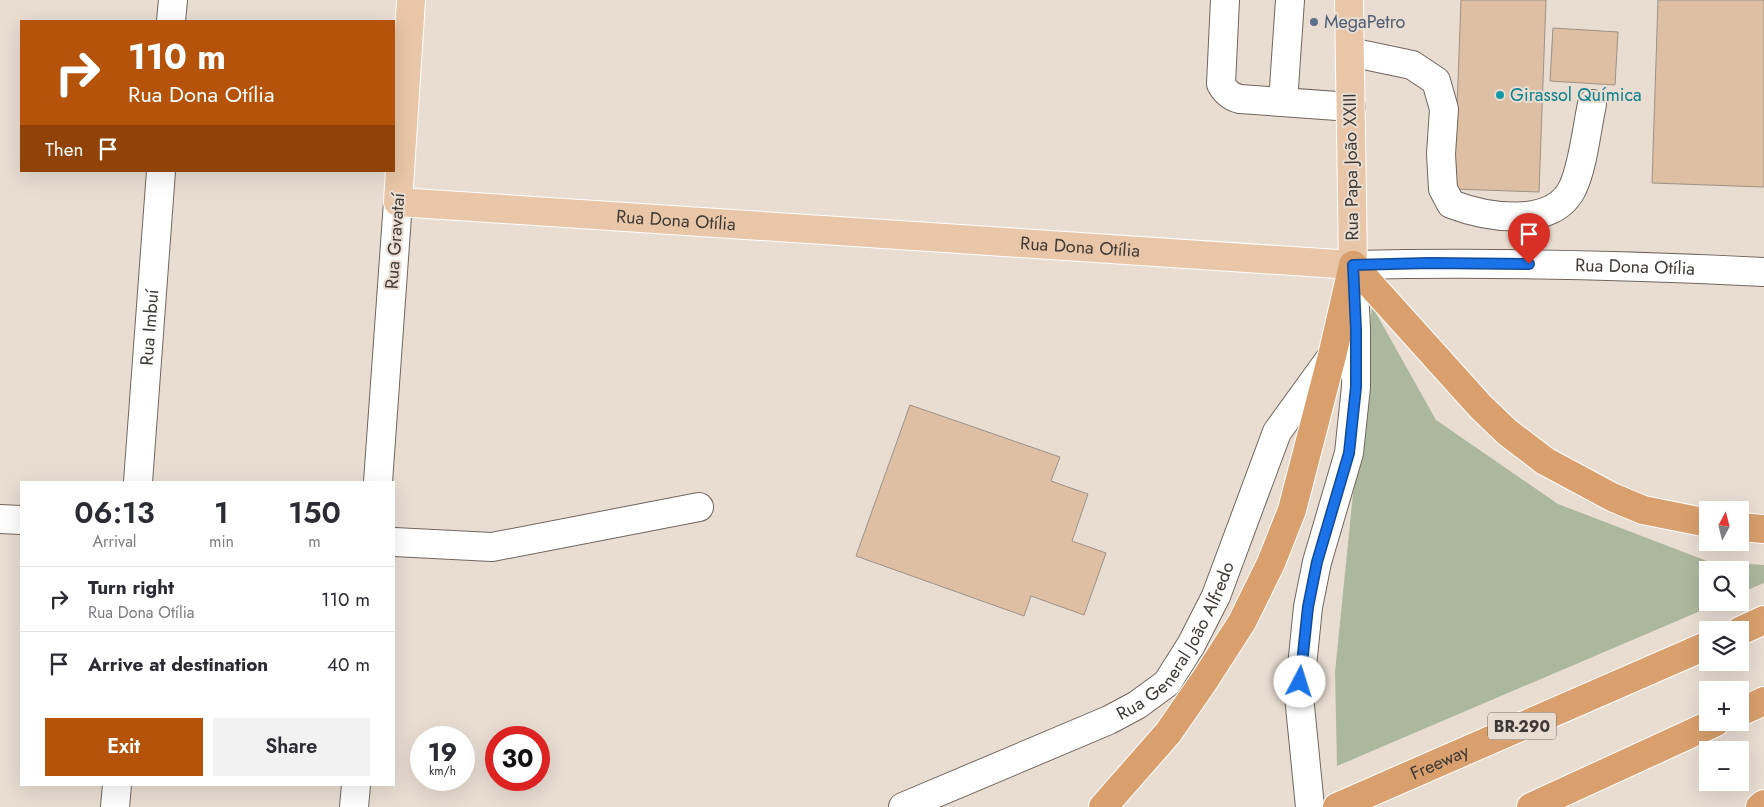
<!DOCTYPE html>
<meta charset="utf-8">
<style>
:root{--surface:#fff;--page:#f2f2f3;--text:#2b2b33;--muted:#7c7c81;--line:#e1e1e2;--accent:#b45309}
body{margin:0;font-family:Jost,sans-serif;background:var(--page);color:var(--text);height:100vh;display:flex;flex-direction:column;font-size:19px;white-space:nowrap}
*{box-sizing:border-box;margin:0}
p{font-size:16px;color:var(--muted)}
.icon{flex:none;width:28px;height:28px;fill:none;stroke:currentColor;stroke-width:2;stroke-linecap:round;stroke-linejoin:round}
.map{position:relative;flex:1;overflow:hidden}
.details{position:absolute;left:20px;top:481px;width:375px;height:305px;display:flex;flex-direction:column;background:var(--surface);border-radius:0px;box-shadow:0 5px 20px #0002}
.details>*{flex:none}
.banner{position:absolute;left:20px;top:20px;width:375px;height:152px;border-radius:0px;box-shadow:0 5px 20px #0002;background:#b45309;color:#fff;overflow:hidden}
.needle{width:32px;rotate:7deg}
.controls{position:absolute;left:1699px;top:501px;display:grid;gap:10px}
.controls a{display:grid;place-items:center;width:50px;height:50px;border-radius:0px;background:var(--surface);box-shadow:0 5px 20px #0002;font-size:25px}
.speed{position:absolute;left:410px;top:726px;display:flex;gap:10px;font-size:25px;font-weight:700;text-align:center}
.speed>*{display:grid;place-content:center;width:65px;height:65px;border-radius:50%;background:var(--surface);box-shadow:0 5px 20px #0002;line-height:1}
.speed small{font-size:12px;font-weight:400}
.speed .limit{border:8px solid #d22;background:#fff;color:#111}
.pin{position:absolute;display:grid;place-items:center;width:42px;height:42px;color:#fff;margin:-51px -21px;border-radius:50% 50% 50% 0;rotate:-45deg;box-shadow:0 0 5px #0007}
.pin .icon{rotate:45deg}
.me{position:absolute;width:55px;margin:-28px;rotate:5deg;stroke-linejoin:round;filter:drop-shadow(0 0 4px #0008)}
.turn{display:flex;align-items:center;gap:18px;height:105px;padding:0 25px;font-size:22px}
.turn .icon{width:65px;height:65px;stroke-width:2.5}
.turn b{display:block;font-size:35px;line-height:42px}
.then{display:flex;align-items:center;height:48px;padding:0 25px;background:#0003;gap:10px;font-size:19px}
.eta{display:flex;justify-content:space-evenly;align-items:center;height:85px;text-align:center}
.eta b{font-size:30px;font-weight:600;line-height:35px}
.button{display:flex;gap:10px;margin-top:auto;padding:10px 25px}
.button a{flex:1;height:58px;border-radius:0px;background:var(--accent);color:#fff;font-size:20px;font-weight:600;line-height:58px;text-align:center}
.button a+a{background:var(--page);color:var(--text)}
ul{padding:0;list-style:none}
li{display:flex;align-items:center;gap:15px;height:65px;padding:0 25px;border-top:1px solid var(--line)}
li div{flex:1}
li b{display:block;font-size:19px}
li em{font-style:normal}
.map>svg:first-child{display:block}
</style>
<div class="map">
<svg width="1764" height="807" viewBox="0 0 1764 807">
<rect width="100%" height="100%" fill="#e9ddd2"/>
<path fill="#acb89d" d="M1372 306 1436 420 1558 504 1707 561 1764 565V583L1740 593V570H1708V602L1719 603 1337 766 1335 672Z"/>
<g fill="#debfa3" stroke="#9c9187">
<path d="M1461 0H1546L1539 192 1454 189Z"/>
<path d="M1658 0H1764V187L1652 183Z"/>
<path d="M1553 28 1618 32 1615 85 1550 81Z"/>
<path d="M910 405 1060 457 1051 481 1088 494 1072 541 1106 553 1084 615 1031 596 1024 616 856 556Z"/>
</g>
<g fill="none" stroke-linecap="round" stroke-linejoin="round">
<defs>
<g id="minor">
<path d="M1225 0 1221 84C1226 93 1231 97 1240 99L1351 107"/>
<path d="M171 21 173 0"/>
<path d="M1350 52 1412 65 1436 81 1444 109 1441 154 1443 189 1451 204C1485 217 1554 230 1573 187 1583 166 1587 127 1592 104"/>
<path d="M1283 102 1290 0"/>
<path id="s1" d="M138 482 161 171"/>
<path d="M378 482 398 202"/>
<path d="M0 519 21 520"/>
<path d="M394 542 492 547 699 507"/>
<path d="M115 807 117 785"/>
<path d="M354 807 356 785"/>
<path id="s2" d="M903 807 1109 720 1137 705 1167 683 1191 645 1216 596 1277 432 1332 356"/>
<path id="s3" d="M1310 807 1299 696 1308 607 1317 562 1349 453 1356 387V330L1353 265C1490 262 1627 265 1764 272"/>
</g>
<g id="major">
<path id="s4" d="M411 0 398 202 1353 265 1349 0"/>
</g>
<g id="highway">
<path d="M1353 265 1480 406 1507 432 1545 461 1612 497 1643 510 1708 523"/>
<path d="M1740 527 1764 529"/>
<path d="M1740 631 1764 620"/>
<path d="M1740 712 1764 701"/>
<path d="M1103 807 1168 733 1204 681 1242 622 1271 563 1292 510 1332 356 1353 265"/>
<path id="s5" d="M1337 807 1708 645"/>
<path d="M1531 807 1716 722"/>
<path d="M1760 807 1764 804"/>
</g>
</defs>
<use href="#minor" stroke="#70665d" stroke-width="30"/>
<use href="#major" stroke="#fff" stroke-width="30"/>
<use href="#highway" stroke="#fff" stroke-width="30"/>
<use href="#minor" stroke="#fff" stroke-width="28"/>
<use href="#major" stroke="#e8c6a7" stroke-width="28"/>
<use href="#highway" stroke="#d9a06d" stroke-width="28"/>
</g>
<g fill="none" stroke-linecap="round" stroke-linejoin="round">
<defs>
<path id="route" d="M1300 682 1308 607 1317 562 1349 453 1356 387V330L1353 265 1429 263 1529 264"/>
</defs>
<use href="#route" stroke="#114b97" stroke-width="12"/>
<use href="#route" stroke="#1a73e8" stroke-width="9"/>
</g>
<circle fill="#5c6f8a" stroke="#e9ddd2" stroke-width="2" cx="1314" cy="22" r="5"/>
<circle fill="#0f9aa8" stroke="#e9ddd2" stroke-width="2" cx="1500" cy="95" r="5"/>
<g text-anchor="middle" stroke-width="4" stroke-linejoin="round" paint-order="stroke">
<rect fill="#e9ddd2" stroke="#716a64" stroke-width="1" x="1488" y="712.5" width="68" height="27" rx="4"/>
<g font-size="16" font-weight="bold" fill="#3e3935">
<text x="1522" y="732">BR-290</text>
</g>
<g font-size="18" fill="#4e5e75" stroke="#e9ddd2" text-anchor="start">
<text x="1324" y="28">MegaPetro</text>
</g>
<g font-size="18" fill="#0d838f" stroke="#e9ddd2" text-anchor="start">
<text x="1510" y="101">Girassol Química</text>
</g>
<g font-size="18" fill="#3e3935" stroke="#e9ddd2">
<text transform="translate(1351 167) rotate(-91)" y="6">Rua Papa João XXIII</text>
<text dy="6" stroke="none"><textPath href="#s4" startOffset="481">Rua Dona Otília</textPath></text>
<text transform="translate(395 241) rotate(-86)" y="6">Rua Gravataí</text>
<text dy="6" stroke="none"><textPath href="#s4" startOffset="886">Rua Dona Otília</textPath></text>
<text dy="6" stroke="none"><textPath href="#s3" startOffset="831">Rua Dona Otília</textPath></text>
<text dy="6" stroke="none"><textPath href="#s1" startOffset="155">Rua Imbuí</textPath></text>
<text dy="6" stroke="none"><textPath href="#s2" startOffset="331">Rua General João Alfredo</textPath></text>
<text dy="6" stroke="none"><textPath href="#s5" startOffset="112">Freeway</textPath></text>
</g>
</g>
</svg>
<div class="controls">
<a><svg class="needle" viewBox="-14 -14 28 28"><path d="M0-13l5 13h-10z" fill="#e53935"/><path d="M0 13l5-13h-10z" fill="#7c7c81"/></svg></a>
<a><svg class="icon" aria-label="search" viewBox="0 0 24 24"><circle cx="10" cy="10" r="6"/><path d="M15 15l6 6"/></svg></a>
<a><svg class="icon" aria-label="layers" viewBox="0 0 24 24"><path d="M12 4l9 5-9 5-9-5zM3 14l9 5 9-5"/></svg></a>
<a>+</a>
<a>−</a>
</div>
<div class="speed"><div>19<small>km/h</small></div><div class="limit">30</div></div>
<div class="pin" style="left:1529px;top:264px;background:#d93025"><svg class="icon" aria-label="arrive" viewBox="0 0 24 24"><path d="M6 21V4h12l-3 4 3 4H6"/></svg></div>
<svg class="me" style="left:1300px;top:682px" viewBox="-20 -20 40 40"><circle r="19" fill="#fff"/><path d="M0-13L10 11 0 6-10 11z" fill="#1a73e8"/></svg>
<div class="banner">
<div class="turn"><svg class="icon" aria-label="right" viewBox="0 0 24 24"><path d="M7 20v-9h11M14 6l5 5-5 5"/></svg><div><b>110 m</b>Rua Dona Otília</div></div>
<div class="then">Then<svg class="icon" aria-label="arrive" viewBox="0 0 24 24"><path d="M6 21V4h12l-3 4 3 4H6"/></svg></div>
</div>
<section class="details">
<div class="eta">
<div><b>06:13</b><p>Arrival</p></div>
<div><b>1</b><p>min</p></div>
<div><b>150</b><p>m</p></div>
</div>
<ul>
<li><svg class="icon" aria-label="right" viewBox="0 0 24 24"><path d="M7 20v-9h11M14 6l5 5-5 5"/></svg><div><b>Turn right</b><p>Rua Dona Otília</p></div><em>110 m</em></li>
<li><svg class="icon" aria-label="arrive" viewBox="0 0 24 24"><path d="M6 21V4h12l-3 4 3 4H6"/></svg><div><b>Arrive at destination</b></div><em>40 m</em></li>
</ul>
<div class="button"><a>Exit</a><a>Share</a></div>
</section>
</div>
